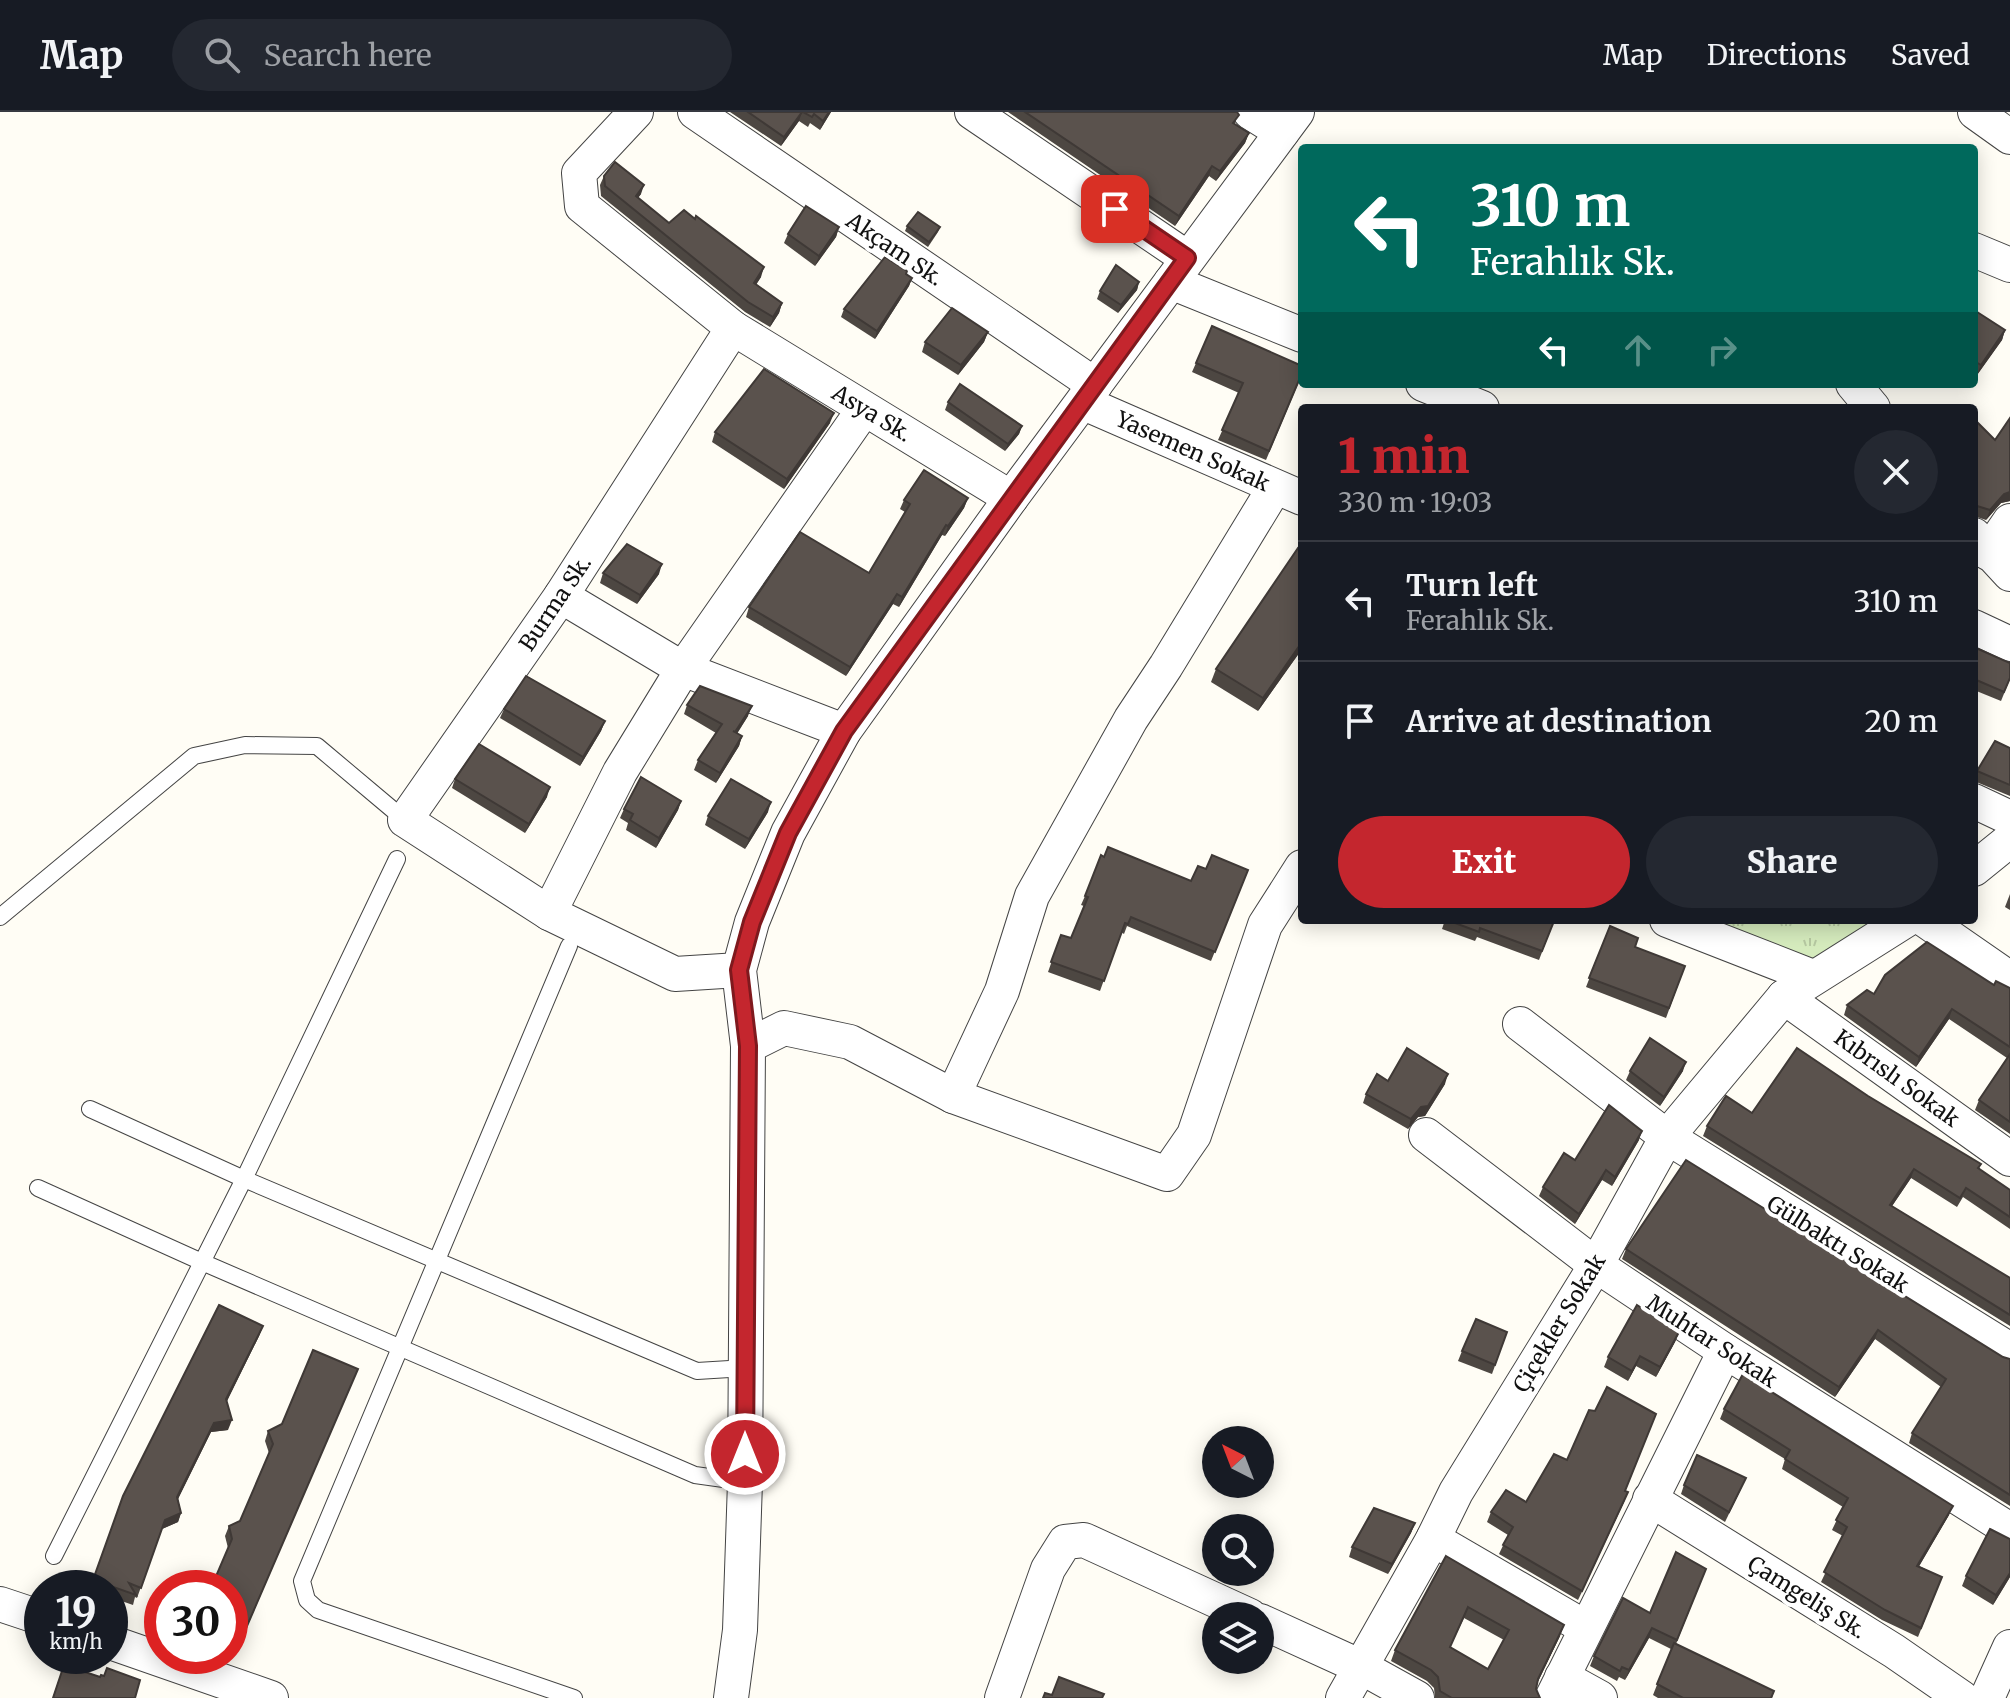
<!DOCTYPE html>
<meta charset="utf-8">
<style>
:root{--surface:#171b24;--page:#242831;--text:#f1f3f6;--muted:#9ea1a6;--line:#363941;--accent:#c4262e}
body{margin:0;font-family:Merriweather,serif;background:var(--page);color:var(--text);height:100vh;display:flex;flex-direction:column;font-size:30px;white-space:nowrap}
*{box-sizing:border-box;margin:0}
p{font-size:26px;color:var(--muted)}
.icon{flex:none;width:44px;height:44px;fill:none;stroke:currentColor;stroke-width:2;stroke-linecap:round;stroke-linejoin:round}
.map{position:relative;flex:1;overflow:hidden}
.details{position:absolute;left:1298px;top:292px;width:680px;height:520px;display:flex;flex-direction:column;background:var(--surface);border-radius:8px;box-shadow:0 4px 20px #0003}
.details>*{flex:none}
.hud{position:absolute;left:1298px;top:32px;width:680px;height:244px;border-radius:8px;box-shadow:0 4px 20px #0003;background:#00695c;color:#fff;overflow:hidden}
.needle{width:52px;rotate:318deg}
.controls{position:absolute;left:1202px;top:1314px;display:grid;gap:16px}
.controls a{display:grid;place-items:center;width:72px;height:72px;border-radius:50%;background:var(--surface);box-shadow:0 4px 20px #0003;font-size:40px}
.speed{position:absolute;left:24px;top:1458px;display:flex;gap:16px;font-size:40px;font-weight:700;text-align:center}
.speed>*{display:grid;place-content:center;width:104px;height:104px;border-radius:50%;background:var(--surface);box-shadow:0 4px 20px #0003;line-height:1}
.speed small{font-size:20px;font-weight:400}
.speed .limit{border:12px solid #d22;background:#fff;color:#111}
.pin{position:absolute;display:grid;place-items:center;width:68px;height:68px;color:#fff;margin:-34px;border-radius:16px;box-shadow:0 4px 12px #0006}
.me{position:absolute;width:88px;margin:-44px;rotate:0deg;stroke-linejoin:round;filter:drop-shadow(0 0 6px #0008)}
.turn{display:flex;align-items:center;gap:28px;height:168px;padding:0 40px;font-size:36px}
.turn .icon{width:104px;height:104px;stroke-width:2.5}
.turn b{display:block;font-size:56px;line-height:68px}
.lanes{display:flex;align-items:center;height:76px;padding:0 40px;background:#0003;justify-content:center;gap:40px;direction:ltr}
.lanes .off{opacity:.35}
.round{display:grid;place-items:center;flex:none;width:84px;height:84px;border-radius:42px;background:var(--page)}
.head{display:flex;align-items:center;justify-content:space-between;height:136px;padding:0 40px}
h1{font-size:48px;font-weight:800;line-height:60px;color:var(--accent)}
.cta{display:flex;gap:16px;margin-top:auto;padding:16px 40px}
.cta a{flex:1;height:92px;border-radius:48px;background:var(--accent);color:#fff;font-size:32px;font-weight:800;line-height:92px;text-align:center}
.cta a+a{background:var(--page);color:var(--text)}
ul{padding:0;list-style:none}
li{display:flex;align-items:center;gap:24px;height:120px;padding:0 40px;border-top:2px solid var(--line)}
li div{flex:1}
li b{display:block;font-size:30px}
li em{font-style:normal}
header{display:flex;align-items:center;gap:48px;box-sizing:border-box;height:112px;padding:0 40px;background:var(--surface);border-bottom:2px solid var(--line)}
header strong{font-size:38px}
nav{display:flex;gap:44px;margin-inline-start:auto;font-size:28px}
.search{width:560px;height:72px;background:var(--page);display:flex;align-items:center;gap:20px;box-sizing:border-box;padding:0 28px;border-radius:44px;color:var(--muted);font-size:30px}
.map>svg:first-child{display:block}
</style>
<header>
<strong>Map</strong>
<div class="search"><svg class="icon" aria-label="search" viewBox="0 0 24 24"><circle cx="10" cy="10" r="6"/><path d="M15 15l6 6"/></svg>Search here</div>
<nav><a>Map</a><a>Directions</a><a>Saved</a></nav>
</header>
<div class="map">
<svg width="2010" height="1586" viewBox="0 0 2010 1586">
<defs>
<pattern id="park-tufts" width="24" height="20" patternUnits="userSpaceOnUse" patternTransform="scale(2)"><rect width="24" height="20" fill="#d5ebbd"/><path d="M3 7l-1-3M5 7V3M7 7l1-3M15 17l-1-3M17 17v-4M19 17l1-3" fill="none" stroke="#b6c8a1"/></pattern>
</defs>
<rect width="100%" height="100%" fill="#fffdf5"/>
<path fill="url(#park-tufts)" d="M1678 808H1892L1813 865Z"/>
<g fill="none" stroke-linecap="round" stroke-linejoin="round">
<defs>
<g id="lane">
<path d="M0 805 194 644 245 633 317 634 405 708"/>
<path d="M569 834 302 1469 307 1488 318 1498 574 1586"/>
<path d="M90 997 244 1067 697 1259 746 1256"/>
<path d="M38 1076 202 1150 695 1363 745 1370"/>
<path d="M54 1444 244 1067 397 747"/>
</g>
<g id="street">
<path d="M636 0 579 61 582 94 733 216 561 484 405 708 549 801 675 862 739 858"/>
<path d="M695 0 1095 273"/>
<path d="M972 0 1187 146"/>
<path d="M1250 0 1282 20"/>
<path d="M1975 0 2010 25"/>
<path d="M1974 138 2010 153"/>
<path d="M1171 170 1302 223"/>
<path d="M733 216 1011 386"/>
<path d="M1423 272 1482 296"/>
<path d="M1853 272 1873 296"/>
<path d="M1084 291 1302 386"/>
<path d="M1974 423 2010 462"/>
<path d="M1988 441 2010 409"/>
<path d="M561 484 683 557 844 619"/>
<path d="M1974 515 2010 532"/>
<path d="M1974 689 2010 706"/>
<path d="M1974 757 2010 728"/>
<path d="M549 801 620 660 683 557 864 297"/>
<path d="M1667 808 1813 865"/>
<path d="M1925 808 2010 867"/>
<path d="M1784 885 2010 1047"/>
<path d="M1520 912 1667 1025 2010 1238"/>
<path d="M748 934 784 916 850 930 953 984 1167 1062 1194 1023 1265 813 1302 755"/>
<path d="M953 984 1002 879 1032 784 1131 607 1166 554 1275 375"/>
<path d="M1426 1023 1596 1153 1725 1239 2010 1418"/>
<path d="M1650 1387 1894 1539 1962 1586"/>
<path d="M1433 1427 1586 1516"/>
<path d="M0 1492 42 1506"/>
<path d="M1260 1509 1361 1555 1417 1586"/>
<path d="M110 1530 271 1586"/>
<path d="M1562 1565 1600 1586"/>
<path d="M731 1586 740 1518 745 1370 748 934 739 858 752 810 788 721 844 619 1011 386 1297 0"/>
<path d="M1002 1586 1048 1457 1065 1430 1084 1428 1250 1504"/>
<path d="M1343 1586 1433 1427 1456 1380 1596 1153 1667 1025 1784 885 1906 808"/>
<path d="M1552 1586 1725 1239"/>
<path d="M1987 1586 2010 1535"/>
</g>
</defs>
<use href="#lane" stroke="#444" stroke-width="18"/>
<use href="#street" stroke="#444" stroke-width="36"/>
<use href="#lane" stroke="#fff" stroke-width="16"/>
<use href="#street" stroke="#fff" stroke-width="34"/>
</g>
<g fill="#4d4742" fill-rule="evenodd">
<path d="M730 0H831L820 18 810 11 808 15 799 9 781 34Z"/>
<path d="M1008 0H1237L1235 12 1249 21 1245 31 1216 69 1209 64 1175 114Z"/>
<path d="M604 64 641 82 638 86 669 111 695 107 761 165 756 173 782 191 779 201 770 215 745 200 601 84 600 73Z"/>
<path d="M907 114 940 115 938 120 928 135 905 119Z"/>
<path d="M839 115 836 125 815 154 784 131 788 122Z"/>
<path d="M906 162 912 166 909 174 875 227 841 205 844 197Z"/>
<path d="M1139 170 1137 178 1118 201 1097 187 1100 179Z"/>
<path d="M1974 198 2005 218 2002 228 1977 263 1974 261Z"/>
<path d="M988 220 984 230 958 263 922 240 925 230Z"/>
<path d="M1196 251 1301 265 1266 348 1218 328 1239 281 1192 260Z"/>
<path d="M948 290 1022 314 1019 322 1005 339 945 298Z"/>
<path d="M2010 306V389L2001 391 1986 408 1974 404V309L1995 328Z"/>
<path d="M830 311 784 377 712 330 715 320Z"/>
<path d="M968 386 964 396 945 424 942 423 899 495 893 492 846 564 746 505 749 495 869 461 905 400 900 397 904 388Z"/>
<path d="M603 461 659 462 637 492 600 471Z"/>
<path d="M1302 537 1258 599 1211 570 1216 557Z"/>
<path d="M1974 542 2010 567 2001 589 1974 578Z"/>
<path d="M687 593 748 604 737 621 742 624 739 634 716 671 694 658 698 648 716 621 684 602Z"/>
<path d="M504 597 605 609 601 619 580 654 500 606Z"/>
<path d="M2010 636V684L1974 669 1977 659Z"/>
<path d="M455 667 547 685 525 721 452 676Z"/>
<path d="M681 689 678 698 656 736 626 718 628 711 620 706 624 697Z"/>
<path d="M768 700 745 737 705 713 708 704Z"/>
<path d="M1206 757 1248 758 1211 849 1127 814 1124 822 1121 820 1100 879 1048 860 1061 823 1071 826 1084 794 1081 793 1085 784 1191 769Z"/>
<path d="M2010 782V798L2005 795Z"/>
<path d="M1445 808H1551L1554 809 1539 848 1477 825 1475 829 1442 817Z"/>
<path d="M1610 814 1635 835 1685 854 1666 906 1586 875Z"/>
<path d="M1994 873 2010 876V1022L1975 998 1979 988 2007 946 1949 907 1916 955 1844 903 1847 893 1874 882Z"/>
<path d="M1630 959H1683L1660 994 1626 968Z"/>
<path d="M1388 969 1445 972 1425 1004 1418 1005 1408 1017 1363 991 1366 982Z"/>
<path d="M1868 984 1981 1052 1979 1057 2010 1078V1117L1963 1085 1957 1095 1911 1066 1892 1094 2010 1166V1214L1703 1024 1707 1014 1752 1001Z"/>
<path d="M1639 1028 1612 1074 1602 1068 1575 1112 1539 1084 1543 1075 1575 1048Z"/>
<path d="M1626 1137 2010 1247V1394L1909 1331 1912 1321 1941 1275 1875 1227 1835 1285 1622 1147Z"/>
<path d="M263 1214 259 1224 227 1289 228 1318 211 1320 178 1387 181 1401 178 1410 162 1417 137 1486 135 1485 133 1493 110 1485V1476H90L123 1384Z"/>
<path d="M1507 1220 1492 1262 1458 1249 1462 1239Z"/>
<path d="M1679 1220 1675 1230 1656 1265 1636 1254 1628 1269 1604 1255 1608 1245Z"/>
<path d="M358 1257 240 1531 230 1526V1476L228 1436 225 1424 229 1414 240 1409 269 1341 265 1329 268 1319 282 1312Z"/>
<path d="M1724 1297 1949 1403 1919 1454 1942 1465 1918 1525 1882 1508 1821 1470 1843 1424 1832 1418 1843 1395 1782 1357 1785 1347 1720 1307Z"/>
<path d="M1684 1373 1742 1375 1725 1410 1681 1382Z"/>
<path d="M1626 1379 1628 1380 1624 1390 1578 1488 1499 1442 1508 1423 1487 1410 1491 1400 1526 1390Z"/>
<path d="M1415 1411 1411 1421 1388 1462 1349 1445 1352 1435Z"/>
<path d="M1446 1444 1560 1524 1537 1571 1536 1577 1540 1586H1435L1434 1576 1427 1569 1391 1549 1395 1538ZM1464 1506 1504 1528 1488 1557 1450 1535Z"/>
<path d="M1706 1457 1676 1532 1774 1579 1772 1586H1658L1653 1583 1671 1537 1649 1526 1625 1568 1619 1565 1617 1569 1590 1554 1594 1544Z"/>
<path d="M1966 1464 2010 1465 1993 1493 1962 1474Z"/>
</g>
<g fill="#3f3936">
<path d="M802 0 799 9 781 34 784 25Z"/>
<path d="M829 0H831L820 18 823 9Z"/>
<path d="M1249 21 1245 31 1216 69 1220 59Z"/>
<path d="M1212 54 1209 64 1175 114 1179 104Z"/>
<path d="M644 73 641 82 632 93 636 84Z"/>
<path d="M839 115 836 125 815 154 819 144Z"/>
<path d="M764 155 761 165 750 181 754 171Z"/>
<path d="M912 166 909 174 875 227 877 219Z"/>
<path d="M1139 170 1137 178 1118 201 1121 193Z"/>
<path d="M782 191 779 201 770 215 773 205Z"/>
<path d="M2005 218 2002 228 1977 263 1981 253Z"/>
<path d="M988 220 984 230 958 263 961 253Z"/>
<path d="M834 301 830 311 784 377 787 367Z"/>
<path d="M1022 314 1019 322 1005 339 1008 332Z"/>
<path d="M2010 380V389L2001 391 1986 408 1990 398 2004 382Z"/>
<path d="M968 386 964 396 945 424 948 414Z"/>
<path d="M946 413 942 423 899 495 902 485Z"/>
<path d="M662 452 659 462 637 492 640 483Z"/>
<path d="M897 482 893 492 846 564 850 555Z"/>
<path d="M1302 530V537L1258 599 1263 586Z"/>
<path d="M752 594 748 604 732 630 735 620Z"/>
<path d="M605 609 601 619 580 654 583 645Z"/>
<path d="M742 624 739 634 716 671 720 661Z"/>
<path d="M550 675 547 685 525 721 529 712Z"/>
<path d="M681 689 678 698 656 736 659 726Z"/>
<path d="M771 690 768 700 745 737 749 727Z"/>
<path d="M1952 897 1949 907 1916 955 1919 945Z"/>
<path d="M1686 950 1683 959 1660 994 1664 985Z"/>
<path d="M1448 962 1445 972 1425 1004 1418 1005 1408 1017 1411 1007Z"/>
<path d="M1642 1019 1639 1028 1612 1074 1615 1065Z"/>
<path d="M1914 1057 1911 1066 1886 1103 1890 1093Z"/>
<path d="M1606 1058 1602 1068 1575 1112 1579 1102Z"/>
<path d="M263 1214 259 1224 223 1297 226 1287Z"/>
<path d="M1878 1218 1875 1227 1835 1285 1839 1275Z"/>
<path d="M1679 1220 1675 1230 1656 1265 1660 1255Z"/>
<path d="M1640 1244 1636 1254 1628 1269 1632 1259Z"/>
<path d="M232 1308 228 1318 211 1320 174 1395 177 1385 214 1311Z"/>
<path d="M1628 1380 1624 1390 1578 1488 1582 1479Z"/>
<path d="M1953 1394 1949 1403 1914 1463 1917 1454Z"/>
<path d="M181 1401 178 1410 162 1417 165 1408Z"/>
<path d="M1415 1411 1411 1421 1388 1462 1392 1452Z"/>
<path d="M2010 1461V1465L1993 1493 1996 1483Z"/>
<path d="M1564 1513 1560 1524 1534 1578 1538 1567Z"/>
<path d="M1652 1516 1649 1526 1625 1568 1629 1558Z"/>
</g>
<g fill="#5a524d" stroke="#3f3936" stroke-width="2" fill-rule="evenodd">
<path d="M748 0H802L784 25Z"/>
<path d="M803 0H829L823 9 814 2 812 5Z"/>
<path d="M1025 0H1237L1239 3 1233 11 1249 21 1220 59 1212 54 1179 104Z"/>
<path d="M615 50 644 73 636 84 669 111 684 98 695 107 696 104 764 155 754 171 782 191 773 205 748 190 605 74 604 64Z"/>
<path d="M806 94 839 115 819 144 788 122Z"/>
<path d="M918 100 940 115 929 130 907 114Z"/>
<path d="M885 145 907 159 906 162 912 166 877 219 844 197Z"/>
<path d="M1116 153 1139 170 1121 193 1100 179Z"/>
<path d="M952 196 988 220 961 253 925 230Z"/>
<path d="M1974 198 2005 218 1981 253 1974 249Z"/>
<path d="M1212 214 1302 254V261L1269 339 1222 318 1243 271 1196 251Z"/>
<path d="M764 257 834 301 787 367 715 320Z"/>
<path d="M960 272 1022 314 1008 332 948 290Z"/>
<path d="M2010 306V380L2004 382 1990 398 1977 394 1974 391V309L1975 308 1995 328Z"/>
<path d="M924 358 968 386 948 414 946 413 902 485 897 482 850 555 749 495 800 420 869 461 910 392 904 388Z"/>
<path d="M627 432 662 452 640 483 603 461Z"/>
<path d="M1298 436 1302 438V530L1263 586 1216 557Z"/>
<path d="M1976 536 2010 551V566L2004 580 1974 567V542Z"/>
<path d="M526 564 605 609 583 645 504 597Z"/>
<path d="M700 574 752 594 735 620 733 619 742 624 720 661 698 648 722 612 687 593Z"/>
<path d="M1995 629 2010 636V673L1977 659Z"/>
<path d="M479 632 550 675 529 712 455 667Z"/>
<path d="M641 665 681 689 659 726 630 708 633 702 624 697Z"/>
<path d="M731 667 771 690 749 727 708 704Z"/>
<path d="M1108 735 1191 769 1198 754 1206 757 1212 743 1248 758 1215 840 1131 805 1128 812 1125 811 1104 869 1051 850 1061 823 1071 826 1088 785 1085 784 1101 743 1104 745Z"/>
<path d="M1447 808H1551L1554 809 1542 839 1480 816 1479 820Z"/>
<path d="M1610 814 1638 826 1635 835 1685 854 1669 896 1589 866Z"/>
<path d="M1927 830 1994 873 1996 869 2010 876V935L1952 897 1919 945 1847 893 1867 878 1874 882 1885 863Z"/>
<path d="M1650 926 1686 950 1664 985 1630 959Z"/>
<path d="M1407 936 1448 962 1428 994 1421 995 1411 1007 1366 982 1377 962 1388 969Z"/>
<path d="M1797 936 1868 984 1981 1052 1978 1056 2010 1078V1105L1966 1076 1960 1086 1914 1057 1890 1093 2010 1166V1203L1707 1014 1726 984 1752 1001Z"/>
<path d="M2010 942V1010L1979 988Z"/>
<path d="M1609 993 1642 1019 1615 1065 1606 1058 1579 1102 1543 1075 1564 1041 1575 1048Z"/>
<path d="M1686 1048 2003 1245 2010 1247V1383L1912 1321 1946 1267 1878 1218 1839 1275 1626 1137Z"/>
<path d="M219 1193 263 1214 226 1287 232 1308 214 1311 177 1385 181 1401 165 1408 141 1476 129 1471 136 1483 93 1468 123 1384Z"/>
<path d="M1637 1193 1679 1220 1660 1255 1640 1244 1632 1259 1608 1245Z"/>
<path d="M1476 1207 1507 1220 1495 1253 1462 1239Z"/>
<path d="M313 1238 358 1257 244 1521 230 1515V1476H211L232 1427 229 1414 240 1409 273 1332 268 1319 282 1312Z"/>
<path d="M1743 1262 1953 1394 1917 1454 1942 1465 1921 1516 1885 1498 1824 1460 1847 1415 1836 1408 1848 1386 1785 1347 1790 1338 1724 1297Z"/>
<path d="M1607 1275 1656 1302 1625 1379 1628 1380 1582 1479 1503 1433 1513 1415 1491 1400 1506 1378 1526 1390 1554 1342 1567 1348 1589 1298 1595 1299Z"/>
<path d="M1697 1343 1746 1366 1729 1400 1684 1373Z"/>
<path d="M1374 1396 1415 1411 1392 1452 1352 1435Z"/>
<path d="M1990 1417 2010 1427V1461L1996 1483 1966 1464Z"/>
<path d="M1676 1440 1706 1457 1677 1528 1652 1516 1629 1558 1622 1555 1620 1559 1594 1544 1623 1486 1650 1501Z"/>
<path d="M1446 1444 1564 1513 1538 1567 1536 1577 1540 1586H1452L1440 1579 1438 1565 1431 1558 1395 1538ZM1468 1495 1509 1518 1488 1557 1450 1535Z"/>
<path d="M1674 1531 1774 1579 1771 1586H1683L1657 1572Z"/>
<path d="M64 1553 100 1565 101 1563 104 1564 107 1556 140 1568 135 1586H53Z"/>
<path d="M1059 1565 1104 1582 1102 1586H1043L1045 1581 1052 1583Z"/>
</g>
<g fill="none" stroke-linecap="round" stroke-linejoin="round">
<defs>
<path id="route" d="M745 1342 748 934 739 858 752 810 788 721 844 619 1187 146 1115 97"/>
</defs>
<use href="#route" stroke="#7f191e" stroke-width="20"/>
<use href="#route" stroke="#c4262e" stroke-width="14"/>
</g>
<g text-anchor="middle" stroke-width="8" stroke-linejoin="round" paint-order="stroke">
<g font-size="22" fill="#111" stroke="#fff">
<text transform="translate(895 137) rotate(34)" y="8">Akçam Sk.</text>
<text transform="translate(872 301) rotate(31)" y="8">Asya Sk.</text>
<text transform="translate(1193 339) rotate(24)" y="8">Yasemen Sokak</text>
<text transform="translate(555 491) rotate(-56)" y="8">Burma Sk.</text>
<text transform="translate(1897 966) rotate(36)" y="8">Kıbrıslı Sokak</text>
<text transform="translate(1838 1132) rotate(32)" y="8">Gülbaktı Sokak</text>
<text transform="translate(1559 1211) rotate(-59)" y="8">Çiçekler Sokak</text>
<text transform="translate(1712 1229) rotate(33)" y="8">Muhtar Sokak</text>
<text transform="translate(1807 1485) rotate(32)" y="8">Çamgeliş Sk.</text>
</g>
</g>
</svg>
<div class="controls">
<a><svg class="needle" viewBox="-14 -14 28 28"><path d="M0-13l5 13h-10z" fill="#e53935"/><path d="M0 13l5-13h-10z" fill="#9ea1a6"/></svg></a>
<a><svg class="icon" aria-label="search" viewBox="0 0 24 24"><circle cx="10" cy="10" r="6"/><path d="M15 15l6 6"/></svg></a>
<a><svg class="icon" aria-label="layers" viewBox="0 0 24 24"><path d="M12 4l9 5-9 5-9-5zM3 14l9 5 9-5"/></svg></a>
</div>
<div class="speed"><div>19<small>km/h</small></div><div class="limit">30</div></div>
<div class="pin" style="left:1115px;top:97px;background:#d93025"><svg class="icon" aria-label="arrive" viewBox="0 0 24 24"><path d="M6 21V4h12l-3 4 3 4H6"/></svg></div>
<svg class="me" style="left:745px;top:1342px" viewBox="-20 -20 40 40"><circle r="17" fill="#c4262e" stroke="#fff" stroke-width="3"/><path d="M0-11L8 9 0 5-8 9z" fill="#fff"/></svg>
<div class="hud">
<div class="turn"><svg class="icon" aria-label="left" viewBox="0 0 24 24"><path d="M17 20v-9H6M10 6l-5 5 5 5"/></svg><div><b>310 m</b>Ferahlık Sk.</div></div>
<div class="lanes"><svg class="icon" aria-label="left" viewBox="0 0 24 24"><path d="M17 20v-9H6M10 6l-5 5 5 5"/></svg><svg class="icon off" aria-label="ahead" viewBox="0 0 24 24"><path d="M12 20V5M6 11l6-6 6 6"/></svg><svg class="icon off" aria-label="right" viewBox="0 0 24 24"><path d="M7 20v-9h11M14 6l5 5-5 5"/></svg></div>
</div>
<section class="details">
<div class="head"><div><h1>1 min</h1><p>330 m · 19:03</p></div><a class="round"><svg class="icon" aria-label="close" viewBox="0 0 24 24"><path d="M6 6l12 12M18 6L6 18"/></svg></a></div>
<ul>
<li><svg class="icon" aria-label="left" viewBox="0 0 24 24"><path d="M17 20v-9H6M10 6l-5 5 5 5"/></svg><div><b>Turn left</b><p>Ferahlık Sk.</p></div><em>310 m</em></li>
<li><svg class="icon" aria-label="arrive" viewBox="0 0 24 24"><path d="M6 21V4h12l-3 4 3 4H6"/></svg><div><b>Arrive at destination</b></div><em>20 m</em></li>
</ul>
<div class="cta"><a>Exit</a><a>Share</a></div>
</section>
</div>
